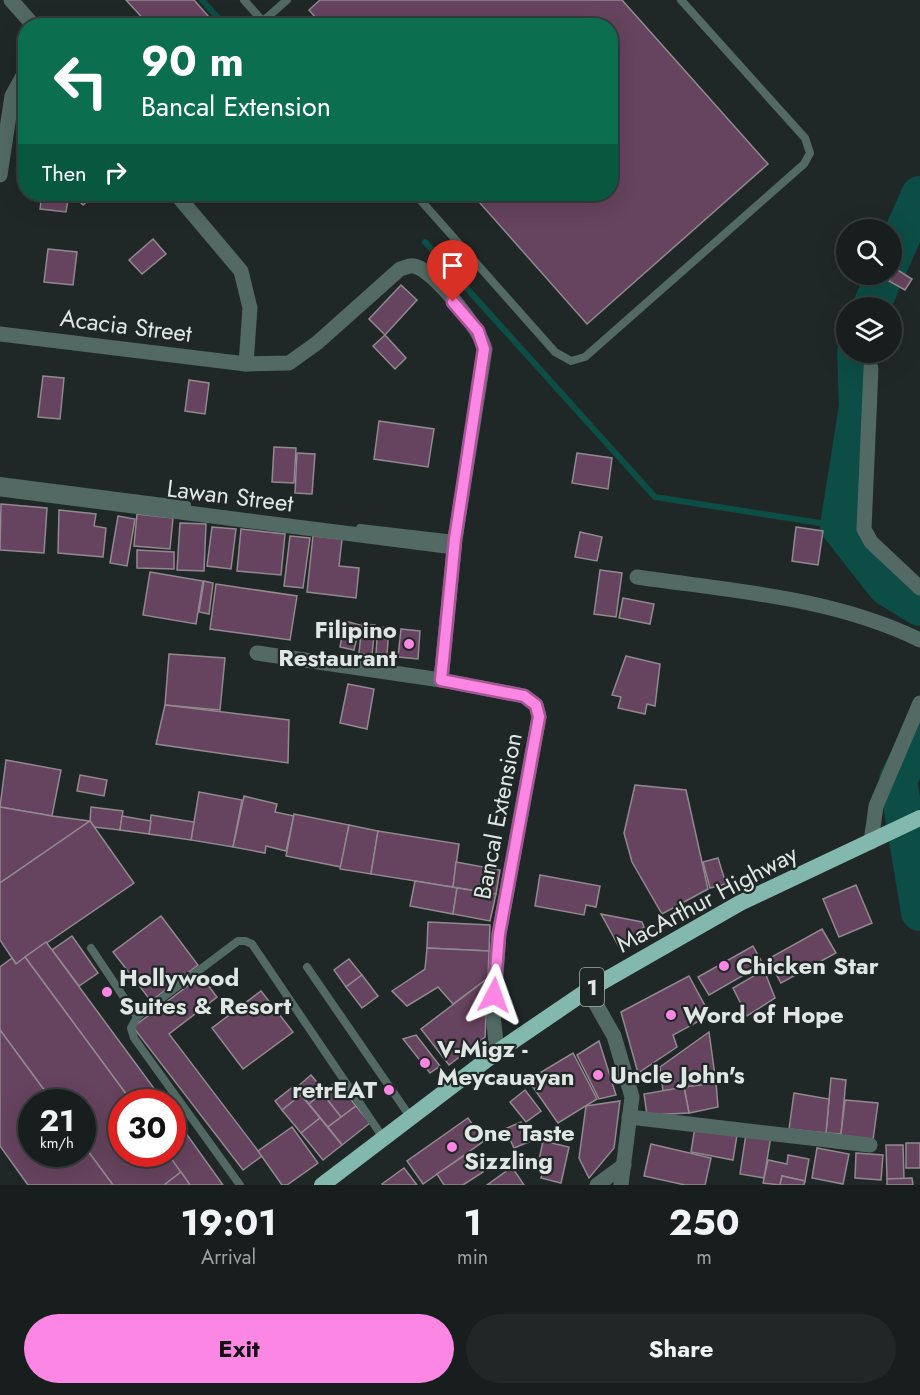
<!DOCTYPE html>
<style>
:root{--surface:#181e1d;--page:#212726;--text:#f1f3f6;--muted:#9fa2a4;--line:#363c3b;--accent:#fc86e3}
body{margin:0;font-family:Jost,sans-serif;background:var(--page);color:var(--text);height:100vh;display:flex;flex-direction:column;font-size:22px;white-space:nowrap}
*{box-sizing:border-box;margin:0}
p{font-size:20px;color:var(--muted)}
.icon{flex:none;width:33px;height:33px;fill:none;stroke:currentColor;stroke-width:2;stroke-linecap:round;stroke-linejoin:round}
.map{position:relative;height:1185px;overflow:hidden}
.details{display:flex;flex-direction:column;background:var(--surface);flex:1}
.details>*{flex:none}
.hud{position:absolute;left:18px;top:18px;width:600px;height:183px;border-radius:24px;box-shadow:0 6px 24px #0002,0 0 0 2px var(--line);background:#0b6e4f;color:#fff;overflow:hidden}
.buttons{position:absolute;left:836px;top:219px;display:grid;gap:12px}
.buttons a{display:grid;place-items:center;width:66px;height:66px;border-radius:50%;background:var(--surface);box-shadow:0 6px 24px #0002,0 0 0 2px var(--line);font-size:30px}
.speed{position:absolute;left:18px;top:1089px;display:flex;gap:12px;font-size:30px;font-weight:700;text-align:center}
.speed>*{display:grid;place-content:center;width:78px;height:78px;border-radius:50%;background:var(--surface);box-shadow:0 6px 24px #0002,0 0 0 2px var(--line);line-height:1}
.speed small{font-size:15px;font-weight:400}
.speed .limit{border:9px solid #d22;background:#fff;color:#111}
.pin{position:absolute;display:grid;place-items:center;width:51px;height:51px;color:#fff;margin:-62px -26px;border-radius:50% 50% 50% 0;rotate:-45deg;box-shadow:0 0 6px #0007}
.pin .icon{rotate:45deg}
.me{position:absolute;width:66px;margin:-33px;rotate:4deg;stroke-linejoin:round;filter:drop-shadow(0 0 4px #0008)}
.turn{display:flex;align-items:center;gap:21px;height:126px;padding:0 24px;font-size:27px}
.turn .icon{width:78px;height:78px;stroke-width:2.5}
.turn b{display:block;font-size:42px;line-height:51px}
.then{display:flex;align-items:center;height:57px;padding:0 24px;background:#0003;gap:12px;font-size:22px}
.eta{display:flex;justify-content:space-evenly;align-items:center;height:102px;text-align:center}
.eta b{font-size:36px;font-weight:700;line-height:42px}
.action{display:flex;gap:12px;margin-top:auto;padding:12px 24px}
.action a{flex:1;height:69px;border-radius:36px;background:var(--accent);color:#111;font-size:24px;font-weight:700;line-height:69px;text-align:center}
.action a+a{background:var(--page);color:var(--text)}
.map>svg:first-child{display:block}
</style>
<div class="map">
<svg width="920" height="1185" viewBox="0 0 920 1185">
<rect width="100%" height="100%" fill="#202827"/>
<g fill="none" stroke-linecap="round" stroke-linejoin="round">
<g stroke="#0c4d45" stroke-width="6">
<path d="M202 0 225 26"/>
<path d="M425 242 655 497 839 526"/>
</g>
<g stroke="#0c4d45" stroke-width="38">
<path d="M891 261 920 195"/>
<path d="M871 308 885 274"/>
<path d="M856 352 858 406 839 526 887 587 920 607"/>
<path d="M920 736 898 780 920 912"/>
</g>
</g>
<g fill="#66435e" stroke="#91898f" stroke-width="1.5">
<path d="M126 0H194L217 26H150Z"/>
<path d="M320 0H622L768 164 587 324 472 194H610V26H323L309 10Z"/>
<path d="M42 194H69L66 212 40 209Z"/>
<path d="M72 194H96L83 205Z"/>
<path d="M153 239 166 254 142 274 129 260Z"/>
<path d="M48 249 77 252 73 285 44 282Z"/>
<path d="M896 269 912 279 905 290 889 281Z"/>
<path d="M401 285 417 300 385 335 369 319Z"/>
<path d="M385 335 406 358 395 369 373 346Z"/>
<path d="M43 376 64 378 60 419 38 417Z"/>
<path d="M189 380 209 383 205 414 185 411Z"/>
<path d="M379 421 434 429 428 467 374 459Z"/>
<path d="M274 447 296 448 294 483 272 482Z"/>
<path d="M297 453 315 454 312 494 295 493Z"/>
<path d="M577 453 612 458 608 489 572 483Z"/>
<path d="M1 504 47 508 44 553 0 550Z"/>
<path d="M59 510 96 514 94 526 106 528 103 557 58 553Z"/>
<path d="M137 514 173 518 170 549 134 546Z"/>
<path d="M118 516 135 519 127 566 110 563Z"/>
<path d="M180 523 206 524 204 571 177 570Z"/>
<path d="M212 527 236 529 231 569 207 566Z"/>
<path d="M796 527 823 531 818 565 792 561Z"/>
<path d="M241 529 285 534 281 575 237 571Z"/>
<path d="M580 532 602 537 597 561 575 557Z"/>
<path d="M290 536 310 538 303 588 284 586Z"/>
<path d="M313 536 342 539 339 566 359 568 356 598 307 592Z"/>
<path d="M137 550 174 552V569L137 568Z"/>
<path d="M600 570 622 573 616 617 594 614Z"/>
<path d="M150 572 203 581 196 624 143 615Z"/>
<path d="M204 581 213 583 209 614 199 612Z"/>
<path d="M216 584 297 596 290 640 210 629Z"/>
<path d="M623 598 654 604 650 624 619 618Z"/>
<path d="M345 621 360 625 354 650 340 647Z"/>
<path d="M362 624 375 625 372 655 359 653Z"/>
<path d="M378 627 389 628 387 654 376 653Z"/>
<path d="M401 629 420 631 418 659 398 657Z"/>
<path d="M169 654 225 658 220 710 165 705Z"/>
<path d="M626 656 660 664 655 706 647 704 645 714 618 708 621 697 612 695Z"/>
<path d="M348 684 374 689 367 729 340 723Z"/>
<path d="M165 705 289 720 288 763 156 744Z"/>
<path d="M6 760 61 770 52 816 0 807Z"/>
<path d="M80 775 107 780 104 796 77 791Z"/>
<path d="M635 785 686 790 708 889 662 914 632 862 624 833Z"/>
<path d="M199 792 242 800 233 847 191 840Z"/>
<path d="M244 796 277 804 275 812 294 816 286 851 266 846 265 853 233 847Z"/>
<path d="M0 807 52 816 90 821 0 883Z"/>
<path d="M91 807 123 811 120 830 94 827 90 821Z"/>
<path d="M294 814 349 825 341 867 286 856Z"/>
<path d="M151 815 194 822 191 840 149 834Z"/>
<path d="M122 816 151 821 149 834 120 830Z"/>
<path d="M90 821 134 883 16 964 0 940V883Z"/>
<path d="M349 825 378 831 371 874 340 869Z"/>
<path d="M378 831 459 844 453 887 371 874Z"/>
<path d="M718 858 726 884 710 888 703 862Z"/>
<path d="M456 862 500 870 496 894 453 887Z"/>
<path d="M540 875 600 886 596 907 586 905 584 915 535 906Z"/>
<path d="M415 881 457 888 453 914 410 906Z"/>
<path d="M856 885 872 923 839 937 823 899Z"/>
<path d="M457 888 496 894 490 921 453 914Z"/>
<path d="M601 914 642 922 644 927 618 945Z"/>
<path d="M161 916 198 965 151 1001 113 952Z"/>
<path d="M428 922 490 925 489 951 427 948Z"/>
<path d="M822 929 836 953 781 983 768 959Z"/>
<path d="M72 936 98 973 79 986 52 950Z"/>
<path d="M46 942 52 950 164 1102H132L25 957Z"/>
<path d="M753 946 763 964 709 995 698 977Z"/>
<path d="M427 948 489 951 488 978 453 1004 438 987 407 1006 392 991 425 969Z"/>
<path d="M25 957 132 1102H122V1154H169L181 1172 164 1185H113L82 1143V1102H53L0 1030V967L12 958 16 964Z"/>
<path d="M349 959 362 975 346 987 334 970Z"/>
<path d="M764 970 775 998 747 1016 733 988Z"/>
<path d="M362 975 378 996 362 1008 346 987Z"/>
<path d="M201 976 217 997 169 1034 262 1156 243 1170 133 1027Z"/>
<path d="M689 976 710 1015 673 1035 677 1047 638 1073 621 1012Z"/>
<path d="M488 978 485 1037 449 1065 421 1029Z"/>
<path d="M261 991 293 1032 243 1069 212 1028Z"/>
<path d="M0 1030 53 1102H32V1154H82V1143L113 1185H28L0 1146Z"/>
<path d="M709 1032 716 1083 663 1091 660 1067Z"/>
<path d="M416 1035 440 1066 430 1073 403 1039Z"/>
<path d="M599 1041 616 1095 599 1099 577 1055Z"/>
<path d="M573 1053 597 1099 558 1123 528 1080Z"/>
<path d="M311 1075 324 1091 309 1104 296 1088Z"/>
<path d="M831 1078 846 1080 841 1134 826 1133Z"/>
<path d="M337 1081 356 1106 341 1117 322 1093Z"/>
<path d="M716 1083 718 1107 689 1113 684 1087Z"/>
<path d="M294 1086 301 1095 282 1110 275 1101Z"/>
<path d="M684 1087 689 1113 647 1115 644 1094Z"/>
<path d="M525 1090 541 1111 526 1122 510 1102Z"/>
<path d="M322 1093 341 1117 328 1127 309 1104Z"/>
<path d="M794 1093 829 1099 826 1133 789 1129Z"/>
<path d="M301 1095 320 1118 301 1133 282 1110Z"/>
<path d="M845 1100 878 1103 873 1140H845L841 1134Z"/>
<path d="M620 1101 614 1148 589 1178 579 1158 586 1106Z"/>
<path d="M356 1106 370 1123 342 1145 328 1127Z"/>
<path d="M175 1118 223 1185H190L168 1154H172V1119Z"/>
<path d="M320 1118 342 1145 323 1160 301 1133Z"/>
<path d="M468 1118 484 1141 423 1184 407 1161Z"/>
<path d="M521 1122 531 1141 514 1148 505 1129Z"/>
<path d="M292 1127 318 1163 287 1185H282L258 1151Z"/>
<path d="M695 1127 737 1135 733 1160 691 1152Z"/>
<path d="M746 1134 771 1136 764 1178 740 1174Z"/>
<path d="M543 1141 569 1147 561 1183 541 1178 543 1172 537 1170Z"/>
<rect x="906" y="1143" width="14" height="25"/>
<path d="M651 1144 711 1158 705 1185H685L644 1176Z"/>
<path d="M886 1145H903L904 1179H887Z"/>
<path d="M817 1148 849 1154 843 1184 812 1178Z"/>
<path d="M470 1152 483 1172 463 1185H444L437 1174Z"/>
<path d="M856 1153 883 1155 881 1180 855 1178Z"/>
<path d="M788 1155 809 1159 805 1181 782 1176 780 1185 763 1183 768 1160 787 1164Z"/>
<path d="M512 1167 524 1185H487Z"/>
<path d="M404 1168 417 1185H383L382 1184Z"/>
<path d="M181 1172 190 1185H164Z"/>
<path d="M782 1176 805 1181 804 1185H780Z"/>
<path d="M912 1178 913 1185H887V1179Z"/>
</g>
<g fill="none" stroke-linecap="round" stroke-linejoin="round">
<g stroke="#526964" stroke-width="8">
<path d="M244 0 267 26"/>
<path d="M263 21 287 0"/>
<path d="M415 194 555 352 571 361 585 357 804 164 810 153 805 138 681 0"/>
<path d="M0 481 187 505"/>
<path d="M360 528 455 539"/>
<path d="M91 948 137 1017 131 1028 134 1038 240 1185"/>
<path d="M307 967 411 1118"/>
<path d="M137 1017 238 941H245L252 944 384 1139"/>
</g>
<g stroke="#526964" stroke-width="15">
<path d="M11 0 34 26"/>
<path d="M0 175 12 96 26 70"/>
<path d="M176 194 241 271 250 308 246 364"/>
<path d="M0 334 246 364 289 363 317 343 400 269C404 268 410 265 414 266 433 269 481 330 485 349L455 539 441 680"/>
<path d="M871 368 864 529 871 542 920 588"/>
<path d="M0 489 454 547"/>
<path d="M637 577C732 591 832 597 920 640"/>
<path d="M257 653 441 680 524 696 536 705 539 717 499 934 493 1015 497 1052"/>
<path d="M871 842 876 806 920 703"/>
<path d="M629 1117 870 1145"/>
<path d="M597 1185 624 1165"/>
</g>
<path stroke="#526964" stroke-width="15" d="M588 990 614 1036 632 1097 621 1185"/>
<path stroke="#82b8ae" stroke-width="16" d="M322 1185 497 1052 588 990 740 903 920 818"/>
</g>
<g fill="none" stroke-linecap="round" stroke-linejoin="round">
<defs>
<path id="route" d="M453 302 478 331 484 349 455 539 441 680 524 696 536 705 539 717 499 934 494 995"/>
</defs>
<use href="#route" stroke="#a45794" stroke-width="15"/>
<use href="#route" stroke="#fc86e3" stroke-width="10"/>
</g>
<g fill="#fc86e3" stroke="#202827" stroke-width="2">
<circle cx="409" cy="644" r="6"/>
<circle cx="724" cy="966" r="6"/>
<circle cx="107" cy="992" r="6"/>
<circle cx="671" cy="1015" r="6"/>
<circle cx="425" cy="1063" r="6"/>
<circle cx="598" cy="1075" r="6"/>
<circle cx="389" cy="1090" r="6"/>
<circle cx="452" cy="1147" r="6"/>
</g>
<g text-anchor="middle" stroke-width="4.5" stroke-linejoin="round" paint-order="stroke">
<rect fill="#202827" stroke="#a6adab" stroke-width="1.5" x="580" y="968" width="24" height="38" rx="4.5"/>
<g font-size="22" font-weight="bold" fill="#e0e6e4">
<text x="592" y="995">1</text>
</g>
<g font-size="24" fill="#e0e6e4" stroke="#202827">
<text transform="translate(126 326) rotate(7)" y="8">Acacia Street</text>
<text transform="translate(230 496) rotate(7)" y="8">Lawan Street</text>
<text transform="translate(498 816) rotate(-79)" y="8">Bancal Extension</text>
<text transform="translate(707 899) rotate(-28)" y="8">MacArthur Highway</text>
</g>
<g font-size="24" font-weight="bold" fill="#e0e6e4" stroke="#202827" text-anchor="start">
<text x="397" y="638" text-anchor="end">Filipino<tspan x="397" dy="28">Restaurant</tspan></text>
<text x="736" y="974">Chicken Star</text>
<text x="119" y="986">Hollywood<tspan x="119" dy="28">Suites &amp; Resort</tspan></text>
<text x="683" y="1023">Word of Hope</text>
<text x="437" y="1057">V-Migz -<tspan x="437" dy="28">Meycauayan</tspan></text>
<text x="610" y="1083">Uncle John's</text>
<text x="377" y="1098" text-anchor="end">retrEAT</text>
<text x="464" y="1141">One Taste<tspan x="464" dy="28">Sizzling</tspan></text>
</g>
</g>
</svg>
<div class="buttons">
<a><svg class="icon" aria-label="search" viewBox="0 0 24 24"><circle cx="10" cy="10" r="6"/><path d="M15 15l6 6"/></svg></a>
<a><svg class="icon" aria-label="layers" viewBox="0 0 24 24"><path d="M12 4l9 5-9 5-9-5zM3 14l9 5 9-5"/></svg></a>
</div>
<div class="speed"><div>21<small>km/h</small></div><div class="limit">30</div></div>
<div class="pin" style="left:453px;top:302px;background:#d93025"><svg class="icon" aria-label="arrive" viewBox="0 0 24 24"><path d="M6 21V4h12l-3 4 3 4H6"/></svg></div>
<svg class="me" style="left:494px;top:995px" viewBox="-20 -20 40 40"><path d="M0-17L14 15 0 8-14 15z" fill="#fc86e3" stroke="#fff" stroke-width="4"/></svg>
<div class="hud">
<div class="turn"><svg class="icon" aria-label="left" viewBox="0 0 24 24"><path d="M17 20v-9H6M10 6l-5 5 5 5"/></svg><div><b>90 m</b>Bancal Extension</div></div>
<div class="then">Then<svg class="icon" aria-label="right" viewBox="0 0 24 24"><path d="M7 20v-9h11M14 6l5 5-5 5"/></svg></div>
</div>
</div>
<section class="details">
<div class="eta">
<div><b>19:01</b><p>Arrival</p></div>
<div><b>1</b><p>min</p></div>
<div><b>250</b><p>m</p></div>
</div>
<div class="action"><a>Exit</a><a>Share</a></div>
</section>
